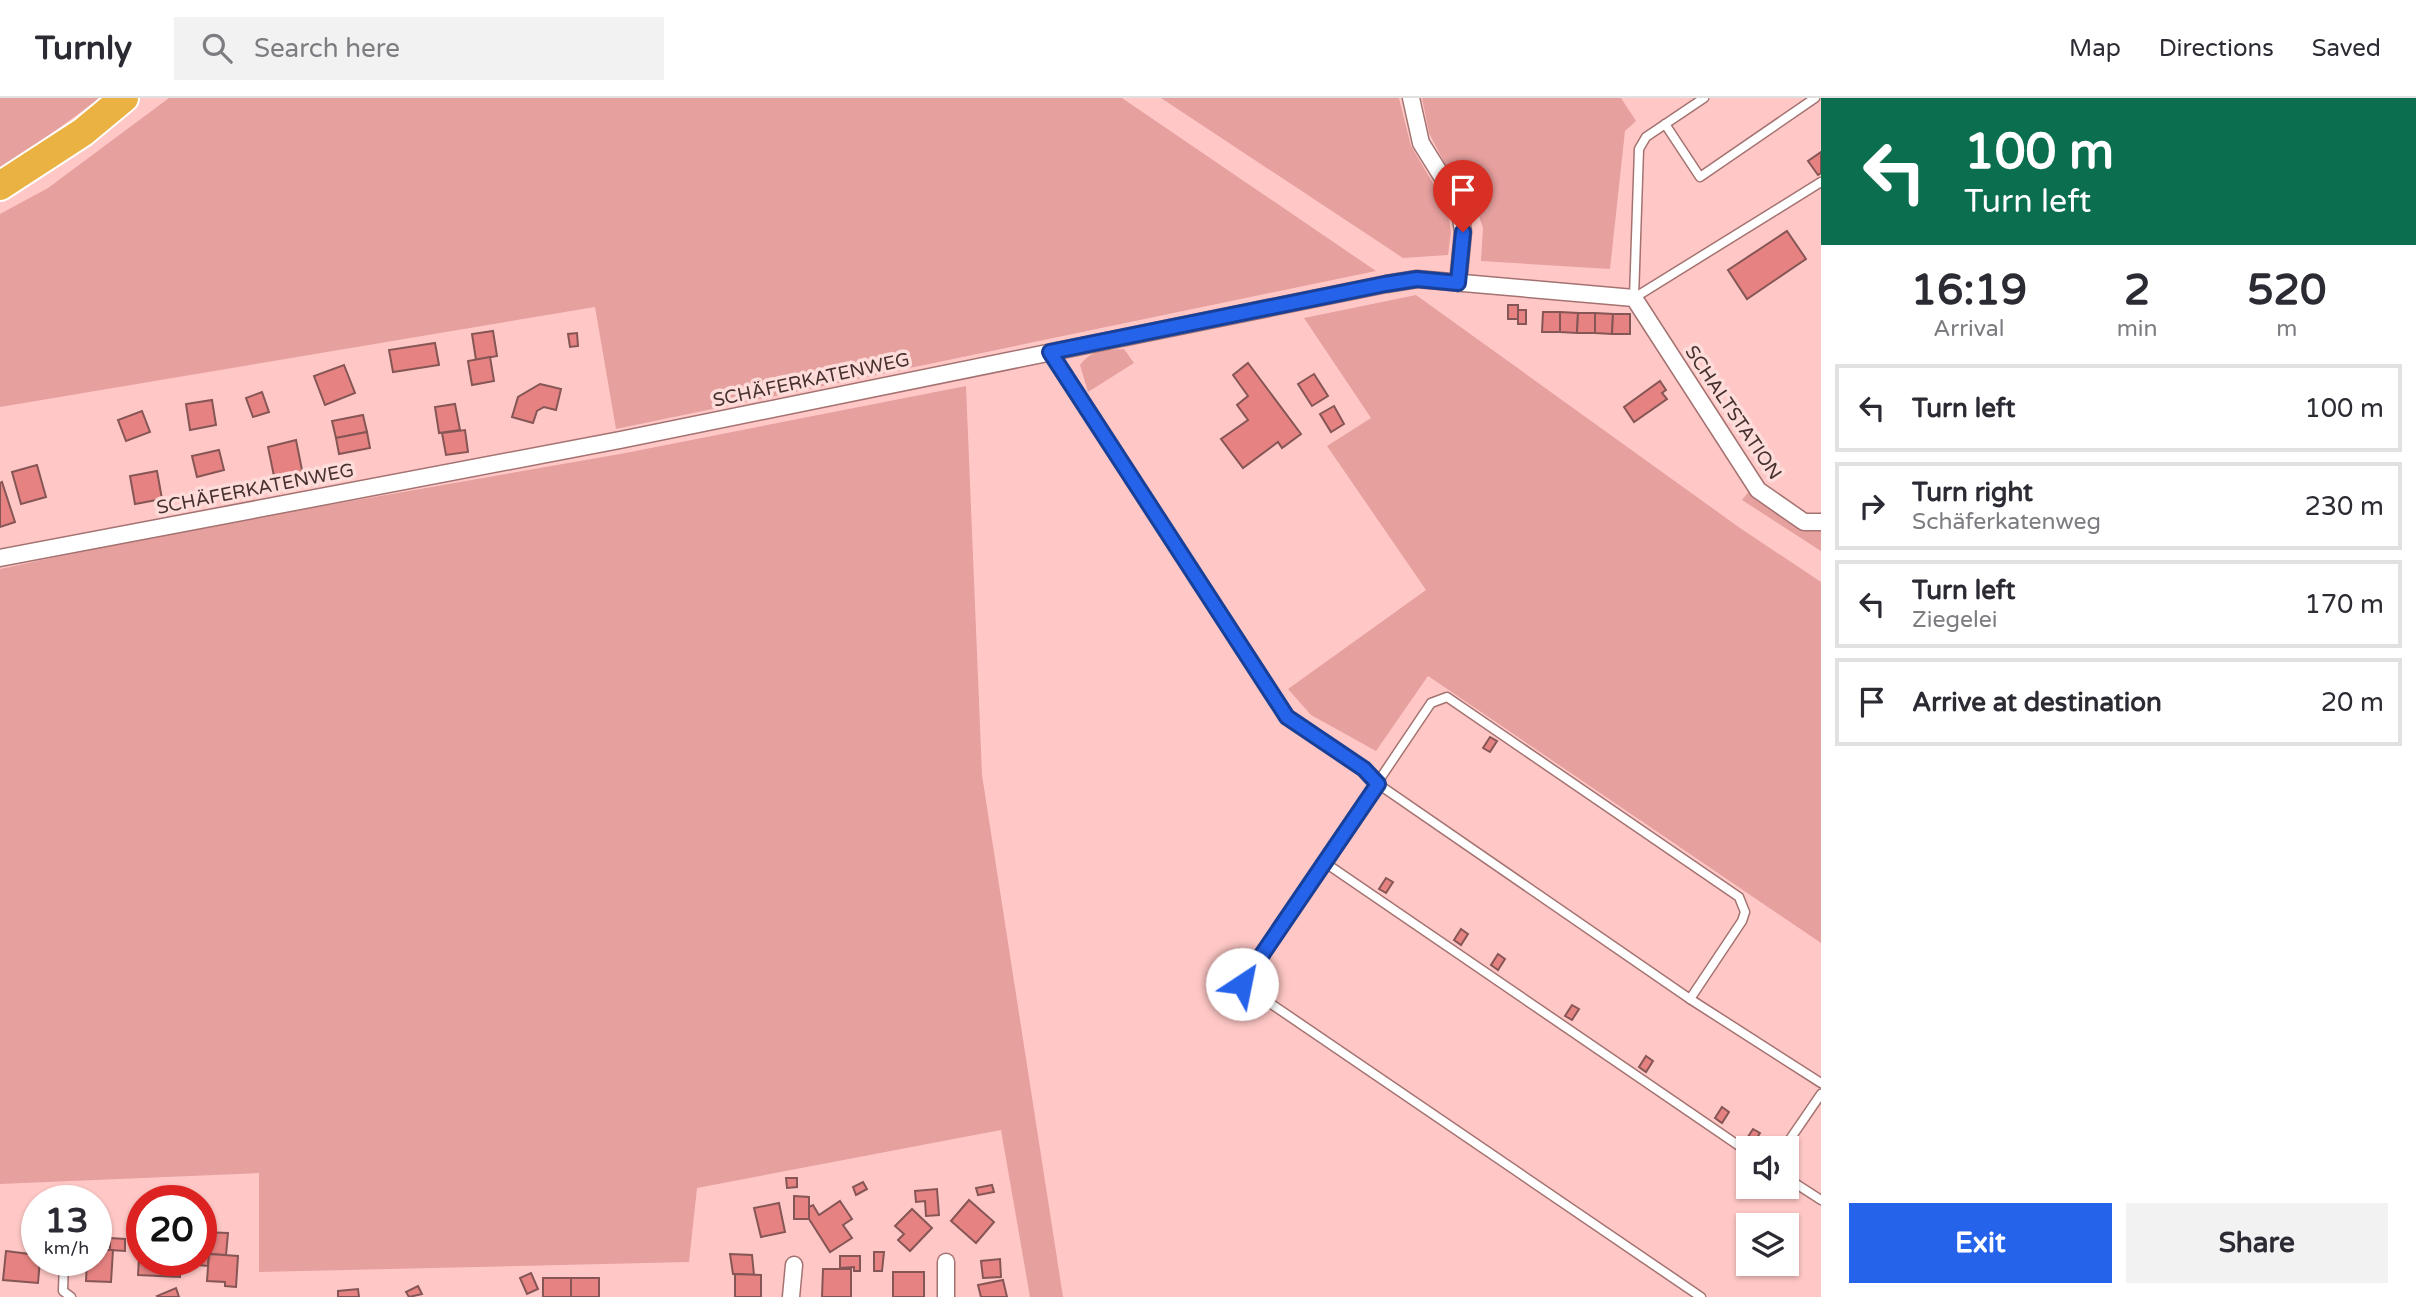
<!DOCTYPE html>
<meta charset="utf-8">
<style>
:root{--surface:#fff;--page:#f2f2f3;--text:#2b2b33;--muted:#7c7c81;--line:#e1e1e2;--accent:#2563eb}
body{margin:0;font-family:"Varela Round",sans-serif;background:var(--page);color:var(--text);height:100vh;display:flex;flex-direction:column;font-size:26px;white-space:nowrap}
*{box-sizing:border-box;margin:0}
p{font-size:23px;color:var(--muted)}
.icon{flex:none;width:38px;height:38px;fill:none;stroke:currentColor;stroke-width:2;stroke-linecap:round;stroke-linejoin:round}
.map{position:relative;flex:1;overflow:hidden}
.details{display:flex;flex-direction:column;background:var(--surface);width:595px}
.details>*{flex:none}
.guide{background:#0b6e4f;color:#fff;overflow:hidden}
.buttons{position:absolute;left:1736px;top:1038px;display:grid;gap:14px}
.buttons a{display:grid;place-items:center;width:63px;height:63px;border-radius:0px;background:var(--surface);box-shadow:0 2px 5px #0004;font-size:35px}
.speed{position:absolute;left:21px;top:1087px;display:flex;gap:14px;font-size:35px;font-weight:700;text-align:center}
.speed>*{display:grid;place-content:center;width:91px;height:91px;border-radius:50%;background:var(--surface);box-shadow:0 2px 5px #0004;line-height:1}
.speed small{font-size:18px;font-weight:400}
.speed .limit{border:10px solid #d22;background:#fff;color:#111}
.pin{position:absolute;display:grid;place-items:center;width:60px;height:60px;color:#fff;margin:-72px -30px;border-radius:50% 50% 50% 0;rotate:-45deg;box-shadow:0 0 7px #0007}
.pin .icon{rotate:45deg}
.me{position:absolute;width:77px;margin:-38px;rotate:34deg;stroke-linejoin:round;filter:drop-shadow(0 0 5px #0008)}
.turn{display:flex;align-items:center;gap:24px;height:147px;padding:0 28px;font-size:32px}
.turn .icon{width:91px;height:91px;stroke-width:2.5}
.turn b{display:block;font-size:49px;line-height:60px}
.eta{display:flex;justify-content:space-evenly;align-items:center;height:119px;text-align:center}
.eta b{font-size:42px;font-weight:700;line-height:49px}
.cta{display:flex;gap:14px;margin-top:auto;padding:14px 28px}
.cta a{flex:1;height:80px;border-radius:0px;background:var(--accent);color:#fff;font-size:28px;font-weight:700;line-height:80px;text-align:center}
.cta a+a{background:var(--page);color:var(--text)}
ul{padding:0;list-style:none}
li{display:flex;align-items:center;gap:21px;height:88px;margin:0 14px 10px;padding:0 14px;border:4px solid var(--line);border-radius:0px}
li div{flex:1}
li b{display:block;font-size:26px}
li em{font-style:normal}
header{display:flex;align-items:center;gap:42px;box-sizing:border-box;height:98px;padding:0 35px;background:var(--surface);border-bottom:2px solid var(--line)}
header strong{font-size:33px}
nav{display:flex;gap:38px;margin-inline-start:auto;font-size:24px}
.search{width:490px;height:63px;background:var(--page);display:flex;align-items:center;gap:18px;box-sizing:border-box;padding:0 24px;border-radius:0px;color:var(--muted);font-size:26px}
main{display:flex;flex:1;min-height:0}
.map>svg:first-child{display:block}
</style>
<header>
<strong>Turnly</strong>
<div class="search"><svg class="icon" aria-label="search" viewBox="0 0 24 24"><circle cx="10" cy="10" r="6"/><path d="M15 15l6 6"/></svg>Search here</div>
<nav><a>Map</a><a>Directions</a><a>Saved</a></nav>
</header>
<main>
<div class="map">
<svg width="1821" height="1199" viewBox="0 0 1821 1199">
<rect width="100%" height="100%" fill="#ffc8c6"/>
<g fill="#e6a09e">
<path d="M0 0H100L21 58 0 70Z"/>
<path d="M169 0H1122L1376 173 616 331 595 209 0 309V116L48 90Z"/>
<path d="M1161 0H1399L1411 48 1447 109 1451 134 1448 157 1403 160Z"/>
<path d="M1422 0H1621L1636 23 1625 33 1610 171 1481 163 1483 130 1477 112 1447 70 1429 35Z"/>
<path d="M1416 197 1740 430 1821 484V845L1428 578 1376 653 1311 617 1288 591 1426 492 1327 348 1371 320 1304 220Z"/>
<path d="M1124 251 1134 265 1088 294 1080 267C1092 251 1105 252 1124 251Z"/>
<path d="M966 288 982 677 1063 1199H1030L1001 1032 697 1090 689 1164 259 1174V1075L0 1086V471L163 436 620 356Z"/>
<path d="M1750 392 1821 428V453L1742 402Z"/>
</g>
<g fill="#e68382" stroke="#855655" stroke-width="2">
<path d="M1821 54V75L1818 77 1808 63Z"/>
<path d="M1787 133 1806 161 1747 201 1728 172Z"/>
<rect x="1508" y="207" width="10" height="14"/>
<rect x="1518" y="212" width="8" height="14"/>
<path d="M1543 214H1560V234H1542Z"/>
<path d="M1560 214 1578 215 1577 235 1560 234Z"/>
<path d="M1578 215H1595V235H1577Z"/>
<path d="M1595 215 1613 216 1612 236 1595 235Z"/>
<path d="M1613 216H1630V236H1612Z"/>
<path d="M493 233 497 258 476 262 472 236Z"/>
<path d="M577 235 578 248 570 249 568 236Z"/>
<path d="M435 245 439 267 393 274 389 252Z"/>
<path d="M490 259 494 283 472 287 468 263Z"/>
<path d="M1248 265 1301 336 1282 350 1278 344 1243 370 1221 341 1248 322 1237 307 1248 298 1233 277Z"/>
<path d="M344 267 355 295 325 307 314 278Z"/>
<path d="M1314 276 1328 298 1312 308 1298 286Z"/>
<path d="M1660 283 1666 292 1662 295 1667 301 1634 324 1624 309Z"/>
<path d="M540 286 561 291 556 312 544 309 537 313 533 325 512 319 518 299Z"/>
<path d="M262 294 269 314 253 319 246 300Z"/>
<path d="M212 302 216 327 190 332 186 306Z"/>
<path d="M455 306 460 332 439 335 435 309Z"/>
<path d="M1334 308 1344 326 1331 334 1320 316Z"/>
<path d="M142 313 150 334 126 343 118 322Z"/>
<path d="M363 317 367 334 336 340 332 323Z"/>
<path d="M465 332 468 354 446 357 442 335Z"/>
<path d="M367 334 370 350 339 356 336 340Z"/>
<path d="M296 342 303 377 275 383 268 349Z"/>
<path d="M219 352 224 372 197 379 192 358Z"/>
<path d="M37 367 46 399 21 406 12 374Z"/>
<path d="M157 373 162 401 135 406 130 378Z"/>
<path d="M2 384 15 424 0 429V385Z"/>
<path d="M1490 639 1497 643 1490 654 1483 650Z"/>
<path d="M1386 780 1393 784 1386 795 1379 791Z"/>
<path d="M1461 831 1468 836 1461 847 1454 842Z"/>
<path d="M1498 856 1505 861 1498 872 1491 867Z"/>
<path d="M1572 907 1579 911 1572 922 1565 918Z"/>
<path d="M1646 958 1653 963 1646 974 1639 969Z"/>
<path d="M1722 1009 1729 1014 1722 1025 1715 1020Z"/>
<path d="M1753 1031 1760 1035 1753 1046 1746 1042Z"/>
<path d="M786 1080H797V1089L787 1090Z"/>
<path d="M863 1084 867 1091 856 1097 853 1089Z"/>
<path d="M992 1087 994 1094 978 1097 976 1090Z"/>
<path d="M937 1091 939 1117 926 1118 925 1103 916 1104 915 1093Z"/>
<path d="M794 1098 809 1099V1121H794Z"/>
<path d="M969 1102 994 1124 976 1145 951 1123Z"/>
<path d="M840 1103 852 1121 843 1127 852 1140 830 1154 809 1121V1109L813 1107 819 1117Z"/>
<path d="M779 1105 785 1134 761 1139 754 1110Z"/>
<path d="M912 1111 932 1130 910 1153 898 1142 904 1136 895 1128Z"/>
<path d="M201 1134 228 1135 226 1157 209 1156 208 1168 198 1167V1162H201Z"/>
<path d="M110 1140 125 1141V1153L110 1152Z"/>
<path d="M96 1152H113L111 1184 86 1183 87 1162H96Z"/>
<path d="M6 1153 37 1157V1162H40L38 1185 3 1182Z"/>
<path d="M874 1154H884L882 1173H874Z"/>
<path d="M209 1156 238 1158 236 1189 225 1188V1184L207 1183Z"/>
<path d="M730 1156 752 1157 754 1177 733 1176Z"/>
<path d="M840 1158H860V1173H854V1169L840 1170Z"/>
<path d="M139 1159 142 1162H180V1179L138 1177Z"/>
<path d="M1000 1161 1001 1179 983 1180 981 1163Z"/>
<path d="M823 1171H851V1199H822Z"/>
<rect x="893" y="1174" width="31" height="25"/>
<path d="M531 1175 538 1191 527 1196 520 1180Z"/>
<path d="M735 1176 761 1177V1199H735Z"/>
<rect x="543" y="1180" width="28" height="19"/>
<rect x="571" y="1180" width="28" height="19"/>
<path d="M1003 1182 1007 1199H981L978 1187Z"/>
<path d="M418 1188 422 1196 409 1199 406 1194Z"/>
<path d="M176 1190 179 1199H158L157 1198Z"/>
<path d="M358 1191 359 1199H338V1193Z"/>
</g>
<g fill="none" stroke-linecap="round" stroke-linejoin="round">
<defs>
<g id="lane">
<path d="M1665 26 1700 79 1815 0"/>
<path d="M1634 200 1639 51 1646 39 1704 0"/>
<path d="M1634 200 1821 84"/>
<path d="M1050 254 1287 619 1364 671 1378 686 1690 901 1742 823 1745 814 1739 799 1447 599 1431 605 1324 764 1748 1054"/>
<path d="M1324 764 1242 886 1701 1199"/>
<path d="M1690 901 1821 985"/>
<path d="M1784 1050 1821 996"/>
<path d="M1787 1080 1821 1102"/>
<path d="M65 1102V1101"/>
<path d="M64 1162 63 1193 71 1199"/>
</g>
<g id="street">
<path d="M1411 0 1421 45 1459 106 1463 134 1458 185"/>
<path d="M0 460 620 342 1386 186 1417 181 1634 200 1758 392 1804 424H1821"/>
<path d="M791 1199 794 1167"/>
<path d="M946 1199V1164"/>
</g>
<path id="highway" d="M0 88 83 34 124 0"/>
</defs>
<use href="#lane" stroke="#a47371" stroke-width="11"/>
<use href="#street" stroke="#a47371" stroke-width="19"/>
<use href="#highway" stroke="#fff" stroke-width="32"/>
<use href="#lane" stroke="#fff" stroke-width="8"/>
<use href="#street" stroke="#fff" stroke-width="16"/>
<use href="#highway" stroke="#eab242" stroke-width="28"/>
</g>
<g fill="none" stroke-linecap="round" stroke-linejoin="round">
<defs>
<path id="route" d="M1242 886 1378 686 1364 671 1287 619 1050 254 1385 186 1417 181 1458 185 1463 134"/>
</defs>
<use href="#route" stroke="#184099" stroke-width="18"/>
<use href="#route" stroke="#2563eb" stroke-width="12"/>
</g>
<g text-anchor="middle" stroke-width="7" stroke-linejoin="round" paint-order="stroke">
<g font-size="19" fill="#463130" stroke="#fddcda">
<text transform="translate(811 281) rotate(-12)" y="7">SCHÄFERKATENWEG</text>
<text transform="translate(1734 314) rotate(56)" y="7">SCHALTSTATION</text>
<text transform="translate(255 390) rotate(-11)" y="7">SCHÄFERKATENWEG</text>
</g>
</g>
</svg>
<div class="buttons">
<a><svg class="icon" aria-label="sound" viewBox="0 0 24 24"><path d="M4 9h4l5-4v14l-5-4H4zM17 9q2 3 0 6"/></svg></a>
<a><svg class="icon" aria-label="layers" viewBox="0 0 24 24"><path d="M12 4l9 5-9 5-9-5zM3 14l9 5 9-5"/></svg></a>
</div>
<div class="speed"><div>13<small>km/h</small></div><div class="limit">20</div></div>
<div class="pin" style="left:1463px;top:134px;background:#d93025"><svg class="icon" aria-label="arrive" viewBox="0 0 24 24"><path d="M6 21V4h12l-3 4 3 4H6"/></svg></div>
<svg class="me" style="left:1242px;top:886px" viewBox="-20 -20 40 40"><circle r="19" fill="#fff"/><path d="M0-13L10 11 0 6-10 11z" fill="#2563eb"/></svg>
</div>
<section class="details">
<div class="guide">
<div class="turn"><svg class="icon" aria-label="left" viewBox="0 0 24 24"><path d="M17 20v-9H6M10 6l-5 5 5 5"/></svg><div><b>100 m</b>Turn left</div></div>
</div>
<div class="eta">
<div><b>16:19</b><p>Arrival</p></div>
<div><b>2</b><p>min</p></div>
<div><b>520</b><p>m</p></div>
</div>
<ul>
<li><svg class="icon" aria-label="left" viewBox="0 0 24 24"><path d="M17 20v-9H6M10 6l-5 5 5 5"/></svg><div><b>Turn left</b></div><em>100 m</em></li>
<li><svg class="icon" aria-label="right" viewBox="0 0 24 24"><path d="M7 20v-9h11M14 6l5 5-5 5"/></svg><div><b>Turn right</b><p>Schäferkatenweg</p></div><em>230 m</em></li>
<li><svg class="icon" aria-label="left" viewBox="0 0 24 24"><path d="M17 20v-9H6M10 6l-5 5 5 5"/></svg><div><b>Turn left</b><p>Ziegelei</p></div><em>170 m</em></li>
<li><svg class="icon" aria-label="arrive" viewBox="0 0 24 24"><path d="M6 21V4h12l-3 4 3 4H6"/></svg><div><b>Arrive at destination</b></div><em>20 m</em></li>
</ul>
<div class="cta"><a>Exit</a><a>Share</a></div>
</section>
</main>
